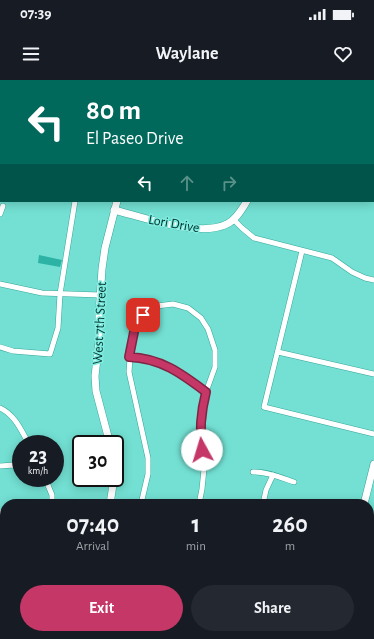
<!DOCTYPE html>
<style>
:root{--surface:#171b24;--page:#242831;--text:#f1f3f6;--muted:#9ea1a6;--accent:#c43766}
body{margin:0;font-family:"Alegreya Sans",sans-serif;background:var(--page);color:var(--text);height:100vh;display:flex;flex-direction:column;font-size:15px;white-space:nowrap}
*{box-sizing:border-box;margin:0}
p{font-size:13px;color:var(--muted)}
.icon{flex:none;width:22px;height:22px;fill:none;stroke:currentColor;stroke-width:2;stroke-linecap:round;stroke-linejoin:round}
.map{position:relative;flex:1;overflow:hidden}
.sheet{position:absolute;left:0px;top:419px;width:374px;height:140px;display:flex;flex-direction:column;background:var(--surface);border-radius:16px 16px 0 0;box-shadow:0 2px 10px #0003}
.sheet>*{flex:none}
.guide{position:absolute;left:0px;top:0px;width:374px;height:122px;box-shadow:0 2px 10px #0003;background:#00695c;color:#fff;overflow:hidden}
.speed{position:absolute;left:12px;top:355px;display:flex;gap:8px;font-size:20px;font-weight:700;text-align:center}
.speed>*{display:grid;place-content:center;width:52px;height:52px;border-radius:50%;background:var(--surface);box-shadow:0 2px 10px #0003;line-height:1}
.speed small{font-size:10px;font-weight:400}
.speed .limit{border:2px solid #111;border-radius:6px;background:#fff;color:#111}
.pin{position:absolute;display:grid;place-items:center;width:34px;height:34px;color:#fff;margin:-17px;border-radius:8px;box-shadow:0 2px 6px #0006}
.me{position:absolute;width:44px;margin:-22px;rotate:354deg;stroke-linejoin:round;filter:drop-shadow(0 0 3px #0008)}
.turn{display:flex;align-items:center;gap:14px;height:84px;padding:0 20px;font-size:18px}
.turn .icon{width:52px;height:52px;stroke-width:2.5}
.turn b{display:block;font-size:28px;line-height:34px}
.lanes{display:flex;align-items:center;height:38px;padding:0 20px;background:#0003;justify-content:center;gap:20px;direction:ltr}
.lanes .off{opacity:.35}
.eta{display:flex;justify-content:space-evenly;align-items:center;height:68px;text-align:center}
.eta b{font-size:24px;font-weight:600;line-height:28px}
.action{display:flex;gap:8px;margin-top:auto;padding:8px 20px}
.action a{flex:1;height:46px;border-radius:24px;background:var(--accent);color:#fff;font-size:16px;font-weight:600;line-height:46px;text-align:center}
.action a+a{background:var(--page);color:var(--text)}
.status{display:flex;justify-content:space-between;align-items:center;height:28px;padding:0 20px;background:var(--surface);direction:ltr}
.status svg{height:11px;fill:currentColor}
header{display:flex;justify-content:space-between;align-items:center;height:52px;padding:0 20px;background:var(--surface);font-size:18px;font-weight:600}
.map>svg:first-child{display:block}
</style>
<div class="status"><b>07:39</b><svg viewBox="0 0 49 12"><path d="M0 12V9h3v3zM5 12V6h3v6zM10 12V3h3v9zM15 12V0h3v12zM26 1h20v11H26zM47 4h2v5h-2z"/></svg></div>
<header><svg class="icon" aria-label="menu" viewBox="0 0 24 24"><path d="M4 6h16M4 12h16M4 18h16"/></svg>Waylane<svg class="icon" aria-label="heart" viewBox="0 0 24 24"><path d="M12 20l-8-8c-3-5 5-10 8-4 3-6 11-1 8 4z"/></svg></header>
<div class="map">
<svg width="374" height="559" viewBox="0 0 374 559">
<rect width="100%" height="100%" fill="#73e0d3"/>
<g fill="#2cb3a6">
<path d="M39 175 62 180 60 187 38 183Z"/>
<path d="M0 447 5 448V531L0 529Z"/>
</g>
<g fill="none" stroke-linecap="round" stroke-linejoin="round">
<defs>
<g id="street">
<path d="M373 63 374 46"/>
<path d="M0 134 3 126"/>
<path d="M234 140 242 148 254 158 332 178 352 192 365 198 374 200"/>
<path d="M302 171 264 327 374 354"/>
<path d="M0 204 42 213 100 215"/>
<path d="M0 267 13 271 50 274 58 248 60 214 75 121"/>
<path d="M278 272 374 294"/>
<path d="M129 277C160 278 183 295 206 312"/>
<path d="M0 328C15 335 21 350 29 364"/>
<path d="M0 386 14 385 21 386"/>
<path d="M253 392C266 391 282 398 294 402"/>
<path d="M45 398 52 415V424"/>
<path d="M141 424 148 394V378L129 292 131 265 135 247 143 235 157 226 173 224 188 228 201 238 208 249 215 270V287L206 312 201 335 200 352 204 389 202 409 199 424"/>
<path d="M263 424 266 410 273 395"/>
<path d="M369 468 374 470"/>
<path d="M174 559 175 554"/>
</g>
<g id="secondary">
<path d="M128 1V0"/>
<path d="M373 46H374"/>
<path d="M114 130C143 137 199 158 227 144 236 140 242 129 247 121"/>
<path d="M110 364 96 311 95 296 99 261V235L102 189 105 168 117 121"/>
<path d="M110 424 114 398"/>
<path d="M364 424 374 384"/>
<path d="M0 433 5 435"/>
<path d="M0 440 5 442"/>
<path d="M0 536 5 537"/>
<path d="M369 548 374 550"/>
<path d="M72 554 92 559"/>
<path d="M100 559 101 554"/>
<path d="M331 559 332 554"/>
</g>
<g id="highway">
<path d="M70 1 73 0"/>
<path d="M0 17 1 16"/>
<path d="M0 58 1 59"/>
<path d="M0 67H1"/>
</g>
</defs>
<use href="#street" stroke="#33a79b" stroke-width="6"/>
<use href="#secondary" stroke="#33a79b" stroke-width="8"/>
<use href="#highway" stroke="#33a79b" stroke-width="12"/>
<use href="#street" stroke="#fff" stroke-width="5"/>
<use href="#secondary" stroke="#fff" stroke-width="7"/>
<use href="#highway" stroke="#fff" stroke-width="10"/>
</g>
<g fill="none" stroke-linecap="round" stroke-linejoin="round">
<defs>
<path id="route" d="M143 235 135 247 129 277C161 278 182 294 206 312 201 332 199 350 202 370"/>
</defs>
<use href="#route" stroke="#7f2442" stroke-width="10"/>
<use href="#route" stroke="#c43766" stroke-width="7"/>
</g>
<g text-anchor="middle" stroke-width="3" stroke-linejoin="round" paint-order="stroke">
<g font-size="14" fill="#00332e" stroke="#81ede0">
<text transform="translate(174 143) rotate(10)" y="5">Lori Drive</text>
<text transform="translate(99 243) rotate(-87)" y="5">West 7th Street</text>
</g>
</g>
</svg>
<div class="speed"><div>23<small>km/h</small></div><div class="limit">30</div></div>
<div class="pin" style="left:143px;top:235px;background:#d93025"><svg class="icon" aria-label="arrive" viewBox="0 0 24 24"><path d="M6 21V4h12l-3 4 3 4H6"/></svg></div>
<svg class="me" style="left:202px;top:370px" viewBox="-20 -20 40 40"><circle r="19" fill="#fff"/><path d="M0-13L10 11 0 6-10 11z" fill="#c43766"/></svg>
<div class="guide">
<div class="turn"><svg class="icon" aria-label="left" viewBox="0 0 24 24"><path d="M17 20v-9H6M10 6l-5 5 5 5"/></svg><div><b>80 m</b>El Paseo Drive</div></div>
<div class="lanes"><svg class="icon" aria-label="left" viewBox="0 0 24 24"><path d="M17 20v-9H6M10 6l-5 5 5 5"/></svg><svg class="icon off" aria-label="ahead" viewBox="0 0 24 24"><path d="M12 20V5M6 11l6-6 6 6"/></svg><svg class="icon off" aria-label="right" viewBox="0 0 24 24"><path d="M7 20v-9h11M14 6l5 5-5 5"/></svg></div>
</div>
<section class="sheet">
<div class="eta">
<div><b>07:40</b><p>Arrival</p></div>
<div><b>1</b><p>min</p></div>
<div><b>260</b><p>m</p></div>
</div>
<div class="action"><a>Exit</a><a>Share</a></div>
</section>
</div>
